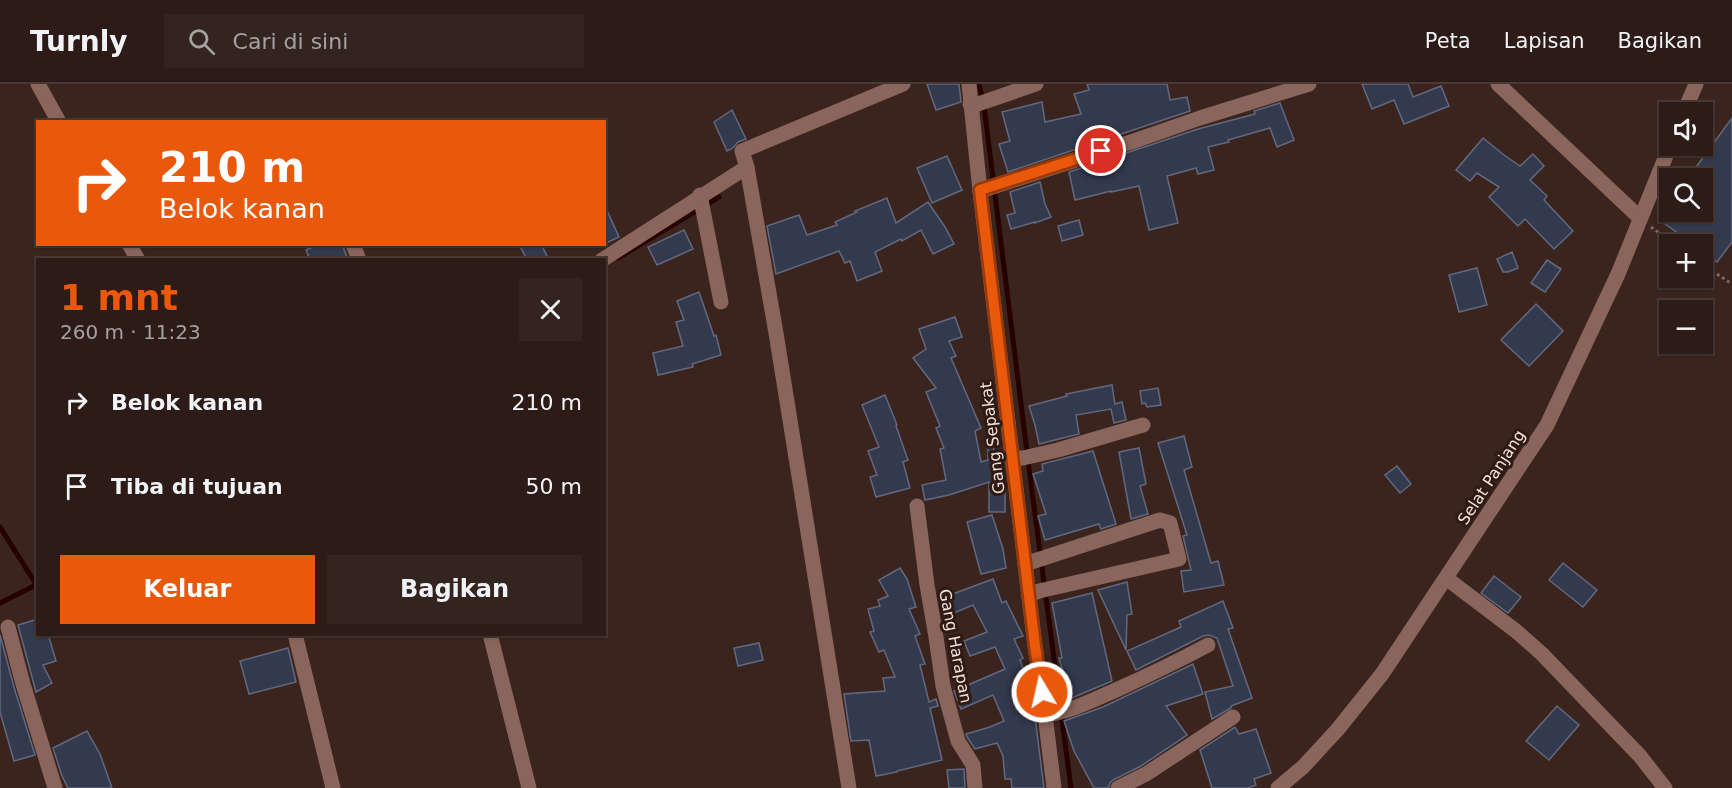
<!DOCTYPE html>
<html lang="id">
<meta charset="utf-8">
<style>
:root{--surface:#2c1b16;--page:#34241f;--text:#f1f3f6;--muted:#a6a1a1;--line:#483935;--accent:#ea580c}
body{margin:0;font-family:"DejaVu Sans",sans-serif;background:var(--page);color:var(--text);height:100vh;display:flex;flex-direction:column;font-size:22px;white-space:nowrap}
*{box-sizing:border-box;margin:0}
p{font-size:20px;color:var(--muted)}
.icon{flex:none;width:33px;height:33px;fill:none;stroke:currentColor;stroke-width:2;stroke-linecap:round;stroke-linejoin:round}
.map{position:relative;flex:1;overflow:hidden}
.drawer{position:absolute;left:36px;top:174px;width:570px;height:378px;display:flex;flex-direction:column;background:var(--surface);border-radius:0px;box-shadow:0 2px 4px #0004,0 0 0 2px var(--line)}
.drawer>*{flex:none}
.hud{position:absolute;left:36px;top:36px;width:570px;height:126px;border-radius:0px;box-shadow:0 2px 4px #0004,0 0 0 2px var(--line);background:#ea580c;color:#fff;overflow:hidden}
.tools{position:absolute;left:1659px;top:18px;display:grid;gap:12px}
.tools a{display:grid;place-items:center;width:54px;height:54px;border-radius:0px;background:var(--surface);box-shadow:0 2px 4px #0004,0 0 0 2px var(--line);font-size:30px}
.pin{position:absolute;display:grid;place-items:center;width:51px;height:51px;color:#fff;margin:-26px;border:3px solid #fff;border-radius:50%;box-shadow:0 2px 6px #0007}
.me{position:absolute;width:66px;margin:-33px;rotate:351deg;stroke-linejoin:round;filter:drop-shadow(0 0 4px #0008)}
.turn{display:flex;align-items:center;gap:21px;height:126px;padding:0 24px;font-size:27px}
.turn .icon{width:78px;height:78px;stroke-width:2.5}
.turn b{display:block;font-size:42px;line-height:51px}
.round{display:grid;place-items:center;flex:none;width:63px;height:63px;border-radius:0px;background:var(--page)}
.head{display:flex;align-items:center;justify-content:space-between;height:102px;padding:0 24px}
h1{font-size:36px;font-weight:700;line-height:45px;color:var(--accent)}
.button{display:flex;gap:12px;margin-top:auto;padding:12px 24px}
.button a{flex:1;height:69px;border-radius:0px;background:var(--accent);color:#fff;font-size:24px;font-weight:700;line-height:69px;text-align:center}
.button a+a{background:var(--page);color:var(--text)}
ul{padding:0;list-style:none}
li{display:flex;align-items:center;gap:18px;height:84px;padding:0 24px}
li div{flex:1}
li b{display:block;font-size:22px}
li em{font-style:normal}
header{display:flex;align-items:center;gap:36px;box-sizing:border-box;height:84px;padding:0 30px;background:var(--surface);border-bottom:2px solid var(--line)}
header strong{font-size:28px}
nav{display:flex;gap:33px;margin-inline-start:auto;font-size:21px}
.search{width:420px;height:54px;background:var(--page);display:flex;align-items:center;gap:15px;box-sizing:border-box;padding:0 21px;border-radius:0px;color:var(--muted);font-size:22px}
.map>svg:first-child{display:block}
</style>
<header>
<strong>Turnly</strong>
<div class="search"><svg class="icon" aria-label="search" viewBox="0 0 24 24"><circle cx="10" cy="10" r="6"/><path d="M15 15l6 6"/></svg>Cari di sini</div>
<nav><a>Peta</a><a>Lapisan</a><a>Bagikan</a></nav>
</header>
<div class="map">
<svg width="1732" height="704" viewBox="0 0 1732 704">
<rect width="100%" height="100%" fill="#3b241e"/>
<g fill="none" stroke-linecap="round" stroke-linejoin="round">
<g stroke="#260100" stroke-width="5">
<path d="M979 0 984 22 1029 384 1071 704"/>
<path d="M618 174 719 113"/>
<path d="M0 443 36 500"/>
<path d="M0 519 38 500"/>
</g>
</g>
<g fill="#333a4e" stroke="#616980" stroke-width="1.5">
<path d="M927 0H959L961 18 936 26Z"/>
<path d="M1087 0H1167L1170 16 1187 13 1190 27 1008 88 999 60 1010 57 1002 28 1042 18 1045 38 1081 30 1074 10 1089 6Z"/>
<path d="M1362 0H1408L1413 13 1441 2 1449 22 1404 40 1394 16 1372 25Z"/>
<path d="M1280 19 1294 56 1277 63 1270 44 1228 56 1229 58 1208 63 1214 86 1198 90 1196 84 1167 92 1178 139 1149 146 1139 102 1111 108V107L1075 116 1069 88 1198 45 1255 30 1254 27Z"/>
<path d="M732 26 746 55 738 58 733 64 727 67 714 38Z"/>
<path d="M1732 34V158L1717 178 1702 168V160H1693L1664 139 1673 128H1702V94H1688Z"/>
<path d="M1483 54 1504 71 1520 82 1533 70 1544 82 1530 96 1547 112 1544 116 1573 147 1554 165 1525 135 1518 142 1489 113 1499 103 1477 89 1470 97 1456 86Z"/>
<path d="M947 72 962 106 932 119 917 84Z"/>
<path d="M1040 98 1045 120 1051 133 1035 139V138L1011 145 1007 131 1015 129 1010 108Z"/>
<path d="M887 114 896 139 928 118 945 143 954 160 933 170 921 146 902 157 901 155 875 168 882 187 857 197 850 177 845 179 839 167 776 190 767 142 799 131 807 151 837 141 835 138 857 128 855 127Z"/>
<path d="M604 120 619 153 604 160Z"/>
<path d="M1079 136 1083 151 1062 157 1058 142Z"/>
<path d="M684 146 693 165 657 181 648 163Z"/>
<path d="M319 160H342L348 176H310L306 166Z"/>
<path d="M519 160H541L549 176H527Z"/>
<path d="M1512 168 1518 184 1508 188H1503L1497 175Z"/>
<path d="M1547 176 1561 185 1545 208 1531 199Z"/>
<path d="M1477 184 1487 221 1459 228 1449 191Z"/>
<path d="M699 208 714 252 716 251 721 271 692 280 693 283 658 291 653 269 683 262 676 238 684 236 677 217Z"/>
<path d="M1536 220 1563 247 1529 282 1501 256Z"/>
<path d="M955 233 962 253 949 257 956 272 951 274 981 344 975 347 981 378 988 376V361L992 360 1005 404V428H989V398L949 411 925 416 922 401 946 396 940 365 944 364 936 344 940 342 926 308 936 304 913 274 926 265 919 245Z"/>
<path d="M1112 301 1115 320 1122 318 1126 336 1114 339 1111 325 1076 331 1079 350 1039 360 1035 341 1029 322 1067 312 1066 310Z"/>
<path d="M1158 304 1161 321 1147 323 1145 319 1142 320 1140 307Z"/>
<path d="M885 311 897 341 896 342 908 376 903 378 910 404 876 413 870 393 877 391 868 367 879 363 862 321Z"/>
<path d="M1184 352 1192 383 1184 386 1211 479 1218 477 1224 501 1184 508 1181 487 1191 486 1183 452 1187 451 1158 359Z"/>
<path d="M1139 364 1146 400 1140 402 1148 430 1131 435 1119 368Z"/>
<path d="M1093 367 1116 440 1101 445 1099 440 1045 456 1038 432 1046 430 1033 390 1043 387 1042 380Z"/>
<path d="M1397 382 1411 400 1400 409 1385 391Z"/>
<path d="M992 431 1003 465 1006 484 981 490 967 438Z"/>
<path d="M1563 479 1597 506 1583 523 1549 496Z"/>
<path d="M900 484 907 495 916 523 909 525 920 550 915 552 925 580 920 581 929 618 936 615 938 622 930 624 942 676 897 687V688L876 692 869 656 851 657 844 610 885 607 883 594 895 593 884 566 879 568 870 548 874 547 868 525 880 522 878 516 888 512 879 496Z"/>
<path d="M1494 492 1521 513 1508 529 1481 509Z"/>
<path d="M993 495 1002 519 1006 517 1023 552 1014 555 1023 574 1020 576 1032 609 1044 704H1012L1011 695H1005L1003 672 997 659 975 665 967 653 966 650 990 643 1004 637 993 611 961 625 954 607 1005 585 995 563 970 572 964 557 987 548 973 521 949 531 942 514Z"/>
<path d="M1127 498 1132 530 1127 531 1126 566 1098 506Z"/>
<path d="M1092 509 1112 597 1067 616 1063 604 1067 603 1059 574H1062L1052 519Z"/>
<path d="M1223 517 1233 544 1228 545 1252 614 1231 622V624L1212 635 1205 608 1233 602 1217 554 1209 551 1203 552 1136 586 1127 567 1181 543 1179 537Z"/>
<path d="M38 535V550H48L56 577 43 581 52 599 36 608 18 541Z"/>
<path d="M0 551 14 603 35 671 14 677 0 628Z"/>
<path d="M759 559 763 576 738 582 734 564Z"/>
<path d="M288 564 296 598 249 610 240 577Z"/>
<path d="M1193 580 1203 610 1166 622 1187 651 1141 682 1113 696 1110 699 1108 704H1094L1074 667 1064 637 1103 623Z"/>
<path d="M1557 622 1579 641 1549 676 1526 657Z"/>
<path d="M1235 643 1239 650 1256 645 1271 689 1254 695 1256 701 1248 704H1212L1200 666Z"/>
<path d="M87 647 100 670 112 704H68L62 692 53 664Z"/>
<path d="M964 685 965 704H949L947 686Z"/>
</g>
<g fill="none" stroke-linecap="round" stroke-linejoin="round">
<g stroke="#7b6761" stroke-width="3" stroke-dasharray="3 3" stroke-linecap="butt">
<path d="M1651 143 1674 160"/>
<path d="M1702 180 1732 200"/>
</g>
<g stroke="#8a655b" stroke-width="15">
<path d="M38 0 59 38"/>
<path d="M969 0 980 107 1035 562 1045 631 1054 704"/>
<path d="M1498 0 1640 134"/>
<path d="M970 20H978L1036 0"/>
<path d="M1684 28 1696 0"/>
<path d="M747 83 742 67 903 0"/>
<path d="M980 107 1134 57 1200 34 1309 0"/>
<path d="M700 111 721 218"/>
<path d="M129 160 138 176"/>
<path d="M353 160 359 176"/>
<path d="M602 176 747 83 776 249 849 704"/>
<path d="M1012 374H1023L1058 366 1143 341"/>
<path d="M917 422 927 501 936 553 943 602 958 657 973 681 975 704"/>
<path d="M1025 480 1160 436 1170 439 1179 475 1039 507 1029 511"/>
<path d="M1446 494 1516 547 1542 570 1640 672 1665 704"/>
<path d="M8 543 23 600 55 704"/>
<path d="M295 550 333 704"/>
<path d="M490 550 529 704"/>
<path d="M1045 631C1070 628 1093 616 1116 606 1147 592 1178 577 1208 561"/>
<path d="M1118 704 1146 690 1233 633"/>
<path d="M1278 704 1303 683 1338 645 1382 590 1547 341 1618 190 1670 62"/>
</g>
</g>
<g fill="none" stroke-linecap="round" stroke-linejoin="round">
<defs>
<path id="route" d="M1042 608 1035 562 980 106 1101 67"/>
</defs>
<use href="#route" stroke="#983908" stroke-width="15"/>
<use href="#route" stroke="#ea580c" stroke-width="10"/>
</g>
<g text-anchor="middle" stroke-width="6" stroke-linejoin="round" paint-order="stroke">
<g font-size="16" fill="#f1e2dd" stroke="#301b14">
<text transform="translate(992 354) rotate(-97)" y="6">Gang Sepakat</text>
<text transform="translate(1491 393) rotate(-57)" y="6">Selat Panjang</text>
<text transform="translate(956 562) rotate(79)" y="6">Gang Harapan</text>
</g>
</g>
</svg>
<div class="tools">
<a><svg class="icon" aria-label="sound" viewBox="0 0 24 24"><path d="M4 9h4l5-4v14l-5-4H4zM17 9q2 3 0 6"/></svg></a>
<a><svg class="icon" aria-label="search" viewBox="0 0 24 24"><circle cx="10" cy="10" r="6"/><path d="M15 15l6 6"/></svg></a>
<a>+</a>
<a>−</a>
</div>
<div class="pin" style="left:1101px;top:67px;background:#d93025"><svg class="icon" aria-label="arrive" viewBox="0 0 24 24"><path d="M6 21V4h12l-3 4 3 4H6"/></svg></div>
<svg class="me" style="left:1042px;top:608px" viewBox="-20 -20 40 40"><circle r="17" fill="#ea580c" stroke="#fff" stroke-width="3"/><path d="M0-11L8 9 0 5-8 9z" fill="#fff"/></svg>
<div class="hud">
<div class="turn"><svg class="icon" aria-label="right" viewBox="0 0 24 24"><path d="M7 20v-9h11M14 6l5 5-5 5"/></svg><div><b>210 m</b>Belok kanan</div></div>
</div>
<section class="drawer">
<div class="head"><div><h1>1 mnt</h1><p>260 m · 11:23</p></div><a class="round"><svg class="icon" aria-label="close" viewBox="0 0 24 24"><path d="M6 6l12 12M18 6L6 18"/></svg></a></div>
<ul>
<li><svg class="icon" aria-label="right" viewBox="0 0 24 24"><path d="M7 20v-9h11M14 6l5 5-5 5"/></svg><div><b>Belok kanan</b></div><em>210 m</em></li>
<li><svg class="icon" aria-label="arrive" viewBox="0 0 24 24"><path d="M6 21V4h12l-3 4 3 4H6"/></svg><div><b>Tiba di tujuan</b></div><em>50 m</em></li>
</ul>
<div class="button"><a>Keluar</a><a>Bagikan</a></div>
</section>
</div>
